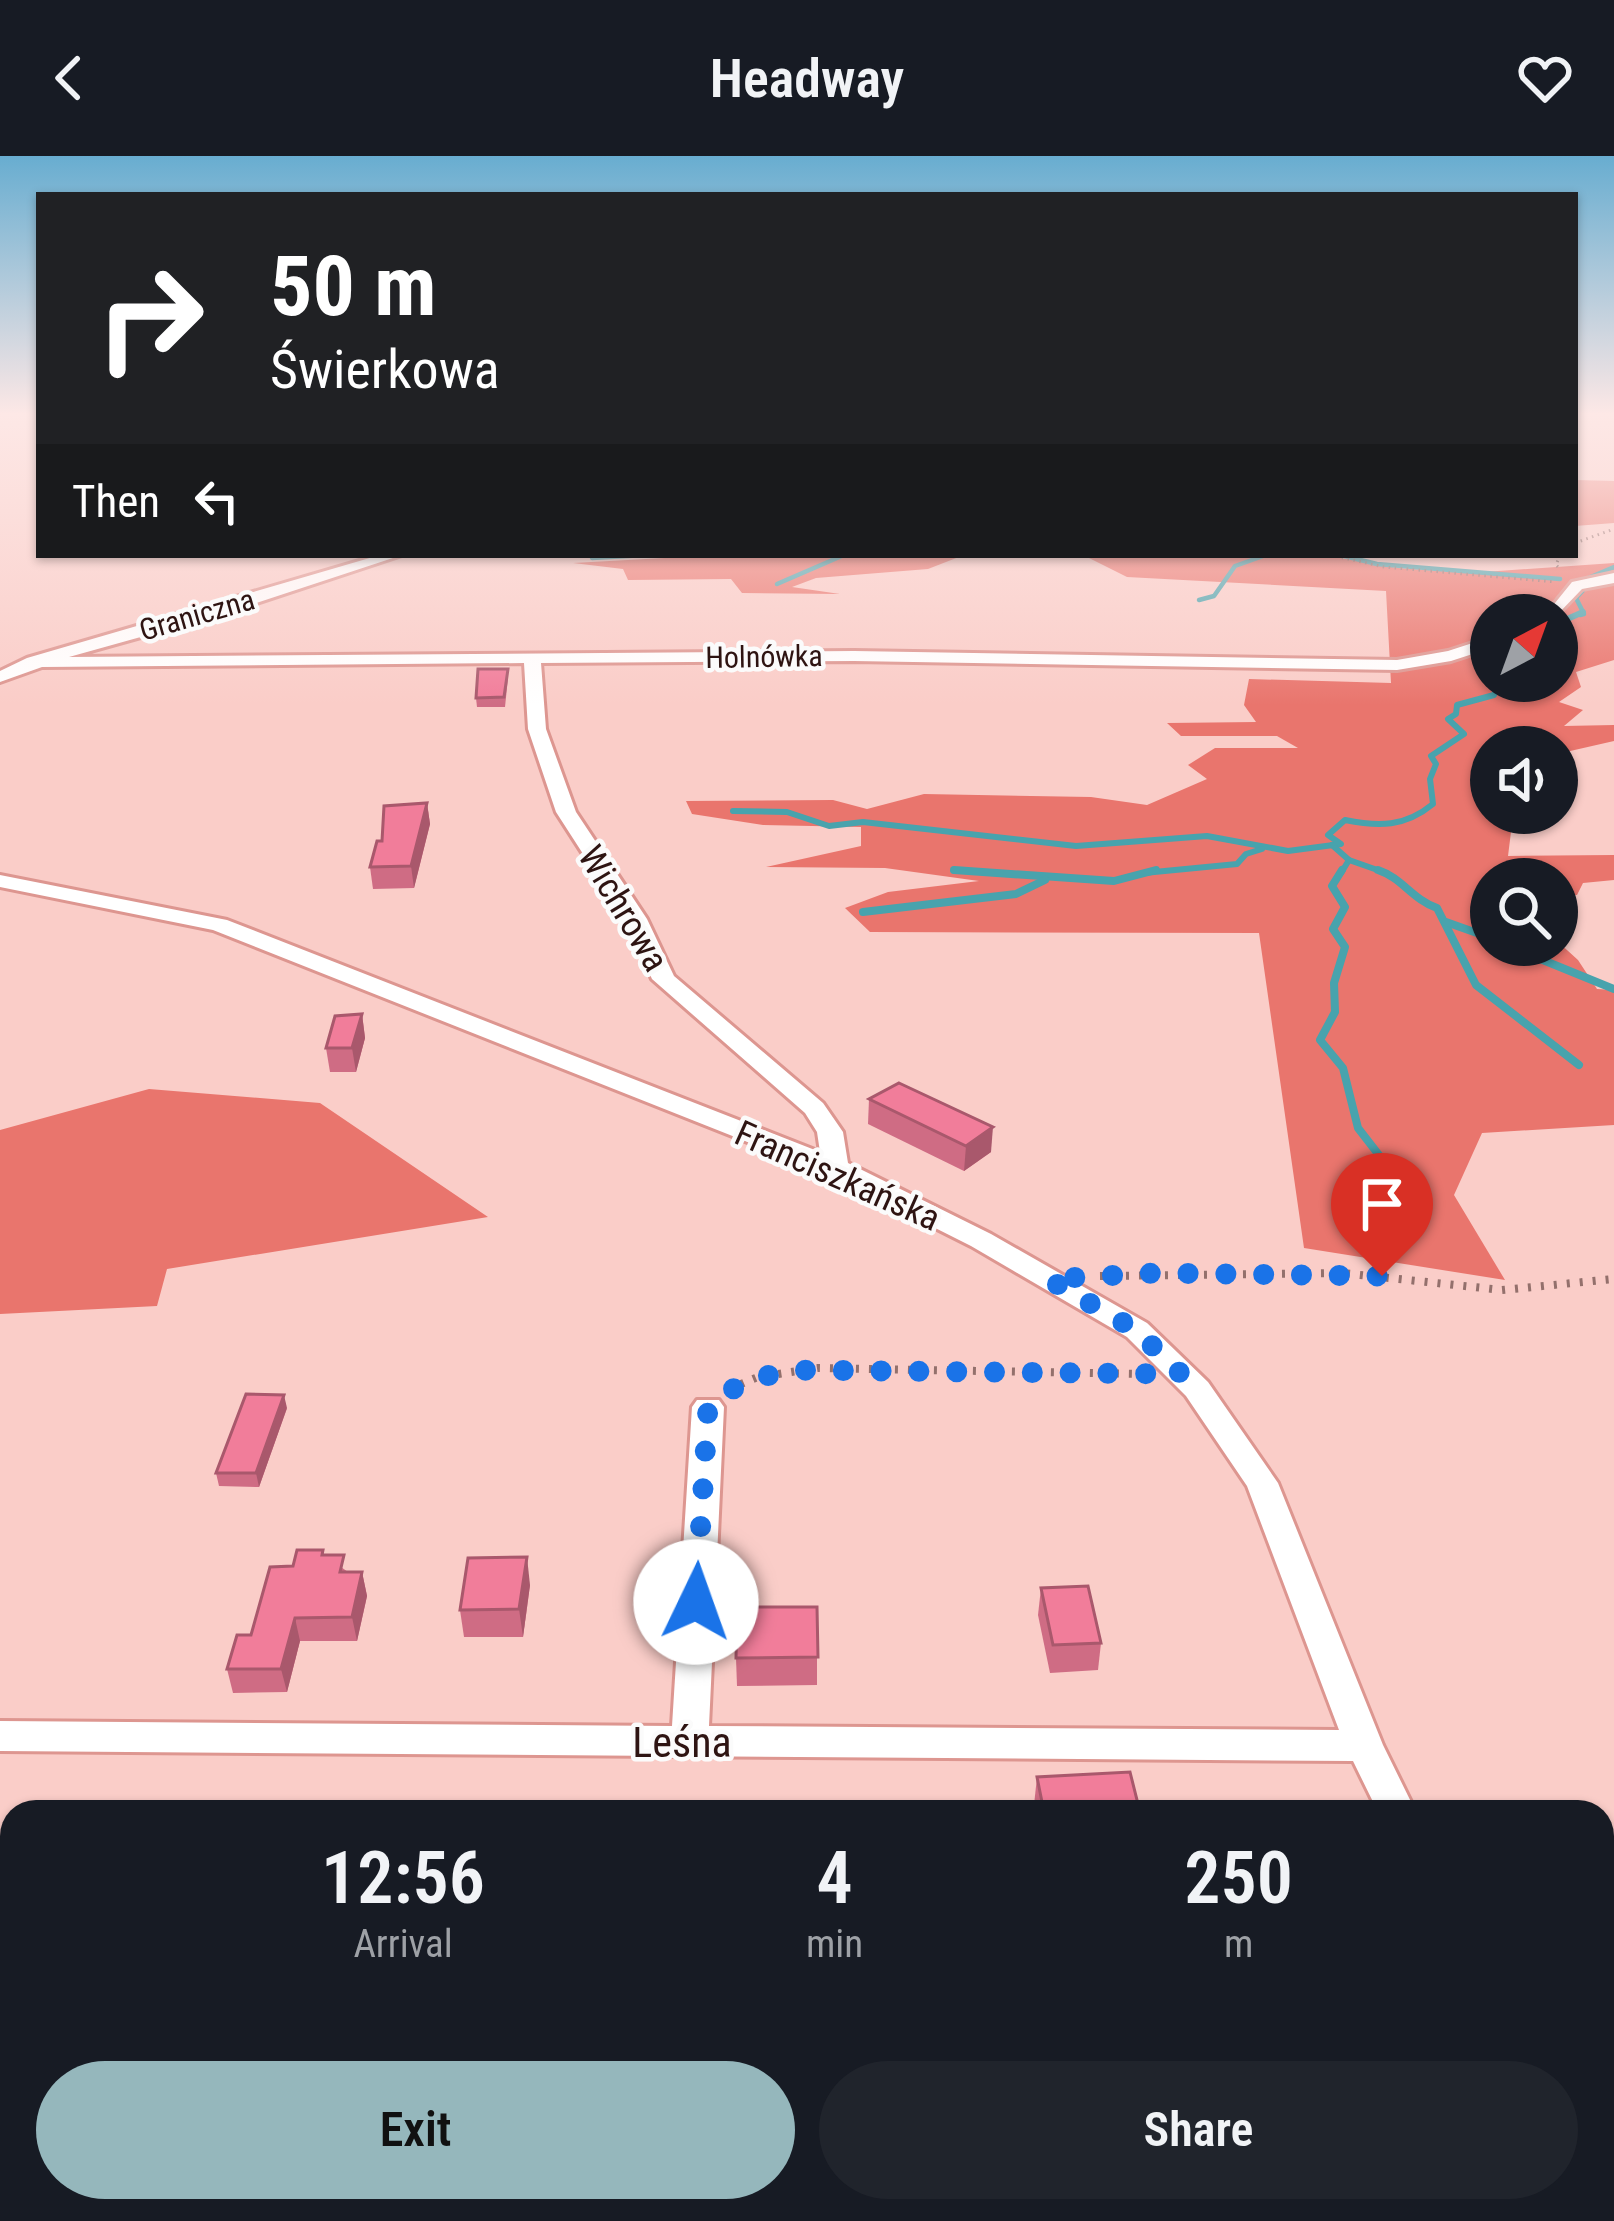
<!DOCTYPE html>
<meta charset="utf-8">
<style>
:root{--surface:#171b24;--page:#20242c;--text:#f1f3f6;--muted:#9ea1a6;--accent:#95b7bc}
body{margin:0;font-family:"Roboto Condensed",sans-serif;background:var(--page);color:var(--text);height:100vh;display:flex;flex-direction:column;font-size:45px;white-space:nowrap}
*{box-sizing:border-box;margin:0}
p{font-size:39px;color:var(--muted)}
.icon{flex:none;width:66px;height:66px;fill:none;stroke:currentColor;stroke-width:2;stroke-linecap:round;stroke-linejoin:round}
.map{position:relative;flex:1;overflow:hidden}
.details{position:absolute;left:0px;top:1644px;width:1614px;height:423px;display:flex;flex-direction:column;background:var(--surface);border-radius:36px 36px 0 0;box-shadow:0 3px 9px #0004}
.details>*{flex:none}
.guide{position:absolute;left:36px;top:36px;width:1542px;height:366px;border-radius:0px;box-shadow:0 3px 9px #0004;background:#202124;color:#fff;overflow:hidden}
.needle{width:78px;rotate:41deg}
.buttons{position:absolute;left:1470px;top:438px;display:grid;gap:24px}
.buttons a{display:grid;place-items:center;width:108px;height:108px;border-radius:50%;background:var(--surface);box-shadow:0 3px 9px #0004;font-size:60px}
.pin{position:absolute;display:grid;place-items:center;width:102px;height:102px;color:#fff;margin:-123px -51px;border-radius:50% 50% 50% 0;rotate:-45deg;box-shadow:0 0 12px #0007}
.pin .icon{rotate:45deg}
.me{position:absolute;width:132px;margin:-66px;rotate:3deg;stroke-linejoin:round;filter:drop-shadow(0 0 9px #0008)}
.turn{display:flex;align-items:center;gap:42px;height:252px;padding:0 36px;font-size:54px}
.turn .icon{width:156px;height:156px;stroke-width:2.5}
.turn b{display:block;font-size:84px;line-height:102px}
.then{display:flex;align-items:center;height:114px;padding:0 36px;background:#0003;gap:24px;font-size:45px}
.eta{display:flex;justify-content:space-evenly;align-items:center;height:204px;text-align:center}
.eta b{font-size:72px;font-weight:600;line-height:84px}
.primary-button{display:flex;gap:24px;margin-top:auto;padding:24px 36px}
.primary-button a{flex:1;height:138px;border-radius:72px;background:var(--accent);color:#111;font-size:48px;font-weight:600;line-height:138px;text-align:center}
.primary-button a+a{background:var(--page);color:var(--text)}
header{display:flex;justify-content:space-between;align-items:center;height:156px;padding:0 36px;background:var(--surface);font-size:54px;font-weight:600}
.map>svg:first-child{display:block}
</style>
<header><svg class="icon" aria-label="back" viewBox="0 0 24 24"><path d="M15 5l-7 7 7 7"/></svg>Headway<svg class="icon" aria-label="heart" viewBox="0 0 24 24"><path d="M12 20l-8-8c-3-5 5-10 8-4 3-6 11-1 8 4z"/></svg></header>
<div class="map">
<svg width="1614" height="2065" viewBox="0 0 1614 2065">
<rect width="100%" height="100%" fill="#facdc8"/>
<g fill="#e9756d" fill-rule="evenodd">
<path d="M1575 324 1614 325V367L1575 370Z"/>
<path d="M719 399H964L928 413 816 422 792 431 840 438 742 437 731 423 628 424 623 413 573 407Z"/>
<path d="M1083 399H1323L1398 412 1470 417 1614 407V504L1576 516 1581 531 1559 546 1583 554 1564 570 1614 569V585L1557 598V591H1491V657H1503L1511 676 1508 700 1614 699V724L1583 727 1577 739 1557 740V723H1491V789H1557V785L1578 804 1597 833 1614 834V969L1482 977 1454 1039 1505 1124 1304 1092 1259 777 870 776 845 752 888 736 979 725 885 712 766 711 861 690V671L763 669 692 658 686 645 833 644 867 653 924 638 1091 641 1147 649 1207 623 1188 609 1215 592H1298L1277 580H1181L1167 567 1256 566 1244 549 1249 523 1391 527 1386 435 1127 421ZM1491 459H1557V525H1491Z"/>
<path d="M149 933 320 947 488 1061 167 1113 157 1150 0 1158V974Z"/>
</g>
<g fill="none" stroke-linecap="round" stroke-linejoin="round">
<g stroke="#48a3ad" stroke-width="4.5">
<path d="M1340 399 1377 408 1560 423"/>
<path d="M592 402 646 399"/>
<path d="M1586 423 1614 411"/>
<path d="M777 428 844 399"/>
<path d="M1199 444 1214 440 1235 410 1266 399"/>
<path d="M1580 459 1584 458 1576 442 1587 430"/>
</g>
<g stroke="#48a3ad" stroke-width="6">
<path d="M1557 474 1565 464 1583 456"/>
<path d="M733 655 787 656 829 670 863 666 1076 690 1207 680 1288 695 1341 688 1328 679 1345 664C1379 671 1405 671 1433 648L1430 623 1436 608 1431 600 1464 578 1448 563 1456 558 1457 549 1494 539 1500 525"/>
<path d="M1332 689 1349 704 1341 717"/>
<path d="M1349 704 1386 717"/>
<path d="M954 714 997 717"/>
<path d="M1144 717 1237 708 1246 698 1262 693"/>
</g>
<g stroke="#48a3ad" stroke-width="8">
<path d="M954 714 1114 725 1156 714"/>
<path d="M1342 714 1332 730 1345 751 1333 773 1345 791 1334 827 1335 856 1320 884 1343 912 1358 972 1382 1003 1423 1026"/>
<path d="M1378 714C1402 722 1412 743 1437 752L1476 829 1579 909"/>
<path d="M863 756 1016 738 1045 724"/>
<path d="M1446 766 1491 782"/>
<path d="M1506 789 1614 833"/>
</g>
<path stroke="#48a3ad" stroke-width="14" d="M0 1725 12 1728"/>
<defs>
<g id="street">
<path d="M380 399H402L223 458 69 501 854 495 1397 504 1448 495 1491 481V492L1451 505 1397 514 854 505 541 507 546 573 576 656 647 763 674 820 823 947 843 976 848 1007 991 1078 1147 1167 1208 1226 1278 1327 1383 1589 1416 1656H1378L1353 1605 0 1595V1565L672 1570 692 1251 697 1244H719L724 1251 709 1570 1339 1574 1247 1330 1186 1240 1127 1181 971 1090 826 1017 213 774 0 731V719L227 764 820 996 817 976 805 957 652 823 625 763 556 656 528 573 524 507 42 511 0 526V515L27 502Z"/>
<path d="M1614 417V427L1582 433 1557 459H1537L1555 447 1572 426Z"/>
<path d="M1602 2033 1614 2038V2065H1581L1577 2055H1602Z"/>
</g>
</defs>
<use href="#street" stroke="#dd9690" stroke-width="6"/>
<g stroke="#93706c" stroke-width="3" stroke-dasharray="1.5 4.5" stroke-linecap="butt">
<path d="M1575 387 1614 373"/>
<path d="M1330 399 1384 411 1556 426"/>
<path d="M1560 399 1556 409 1561 414"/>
</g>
<g stroke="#93706c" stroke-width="8" stroke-dasharray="3 10" stroke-linecap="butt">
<path d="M1100 1120 1342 1117 1502 1134 1614 1123"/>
<path d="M729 1233 758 1221 818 1212 1144 1218"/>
</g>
<use href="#street" fill="#fff" fill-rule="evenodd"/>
</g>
<g fill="#cf6c84">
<path d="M508 522 505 551H477L476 542Z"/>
<path d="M427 647 430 668 414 732 373 733 370 711 382 685Z"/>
<path d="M362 858 365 882 356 916H330L326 892Z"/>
<path d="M869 943 991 996 964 1015 868 968Z"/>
<path d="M287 1252 259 1331 219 1330 216 1317Z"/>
<path d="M323 1394 324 1399 348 1416H362L367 1440 357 1485H300L287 1536 233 1537 227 1513 251 1479 293 1410Z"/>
<path d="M530 1429 523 1481H464L460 1454Z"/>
<path d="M1041 1432 1101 1487 1098 1514 1050 1517 1038 1459Z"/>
<path d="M817 1451V1529L737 1530 736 1502Z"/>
<path d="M1037 1621 1140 1656H1036L1034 1649Z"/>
</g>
<g fill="#a9586c">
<path d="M427 647 430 668 414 732 411 710Z"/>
<path d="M362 858 365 882 356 916 352 892Z"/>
<path d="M993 971 991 996 964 1015 966 990Z"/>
<path d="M284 1239 287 1252 259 1331 256 1317Z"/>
<path d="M527 1401 530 1429 523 1481 519 1453Z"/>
<path d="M362 1416 367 1440 357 1485 352 1461Z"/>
<path d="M295 1462 300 1485 287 1536 281 1513Z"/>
</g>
<g fill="#f17d9a" stroke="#a9586c" stroke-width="3">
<path d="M478 513H508L504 541 476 542Z"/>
<path d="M427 647 411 710 370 711 377 685H382L384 650Z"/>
<path d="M362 858 352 892H326L335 860Z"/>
<path d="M899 927 993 971 966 990 869 943Z"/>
<path d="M246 1238 284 1239 256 1317H216Z"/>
<path d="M297 1394H323L322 1399H344L340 1416H362L352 1461 295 1462 281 1513H227L237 1479H251L270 1411 293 1410Z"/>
<path d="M527 1401 519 1453 460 1454 468 1402Z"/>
<path d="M1088 1430 1101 1487 1053 1489 1041 1432Z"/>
<path d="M737 1451H817L818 1501 736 1502Z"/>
<path d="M1130 1616 1140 1656H1044L1037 1621Z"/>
</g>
<linearGradient id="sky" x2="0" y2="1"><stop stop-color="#68add0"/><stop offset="0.47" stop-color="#fde8e6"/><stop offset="1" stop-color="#fde8e6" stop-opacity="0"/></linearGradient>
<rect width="1614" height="549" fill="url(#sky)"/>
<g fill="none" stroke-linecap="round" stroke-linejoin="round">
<path stroke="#1a73e8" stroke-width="21" stroke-dasharray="0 37.8" d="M696 1446 708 1251 743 1226 790 1214 1181 1218 1136 1174 1048 1123 1157 1117 1382 1120"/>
</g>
<g text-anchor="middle" stroke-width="9" stroke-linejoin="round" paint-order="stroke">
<g font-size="30" fill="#2e1412" stroke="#fbfbfb">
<text transform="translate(197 459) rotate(-16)" y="10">Graniczna</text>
<text transform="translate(764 501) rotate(-1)" y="10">Holnówka</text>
</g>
<g font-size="36" fill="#2e1412" stroke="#fbfbfb">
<text transform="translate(624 752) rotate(59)" y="13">Wichrowa</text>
<text transform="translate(838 1019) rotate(24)" y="13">Franciszkańska</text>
</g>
<g font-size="42" fill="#2e1412" stroke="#fbfbfb">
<text x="682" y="1601">Leśna</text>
</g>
</g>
</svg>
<div class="buttons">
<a><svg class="needle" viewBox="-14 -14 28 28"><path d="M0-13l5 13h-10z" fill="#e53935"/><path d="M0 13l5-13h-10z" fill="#9ea1a6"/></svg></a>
<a><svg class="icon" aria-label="sound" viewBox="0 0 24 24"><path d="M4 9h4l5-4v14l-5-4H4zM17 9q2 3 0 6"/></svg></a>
<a><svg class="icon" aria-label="search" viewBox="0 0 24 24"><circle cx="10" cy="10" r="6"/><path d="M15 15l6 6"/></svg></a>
</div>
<div class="pin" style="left:1382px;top:1120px;background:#d93025"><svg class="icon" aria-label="arrive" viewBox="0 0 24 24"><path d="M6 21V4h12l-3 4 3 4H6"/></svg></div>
<svg class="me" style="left:696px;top:1446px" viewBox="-20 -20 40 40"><circle r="19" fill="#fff"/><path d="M0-13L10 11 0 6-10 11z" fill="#1a73e8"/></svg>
<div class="guide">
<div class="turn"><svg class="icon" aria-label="right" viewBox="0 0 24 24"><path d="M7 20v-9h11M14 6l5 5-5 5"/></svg><div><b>50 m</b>Świerkowa</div></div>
<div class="then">Then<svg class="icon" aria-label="left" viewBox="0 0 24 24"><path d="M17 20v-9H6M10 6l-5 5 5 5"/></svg></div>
</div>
<section class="details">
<div class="eta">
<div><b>12:56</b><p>Arrival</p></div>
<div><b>4</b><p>min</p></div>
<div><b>250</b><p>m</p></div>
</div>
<div class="primary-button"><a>Exit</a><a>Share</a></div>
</section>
</div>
